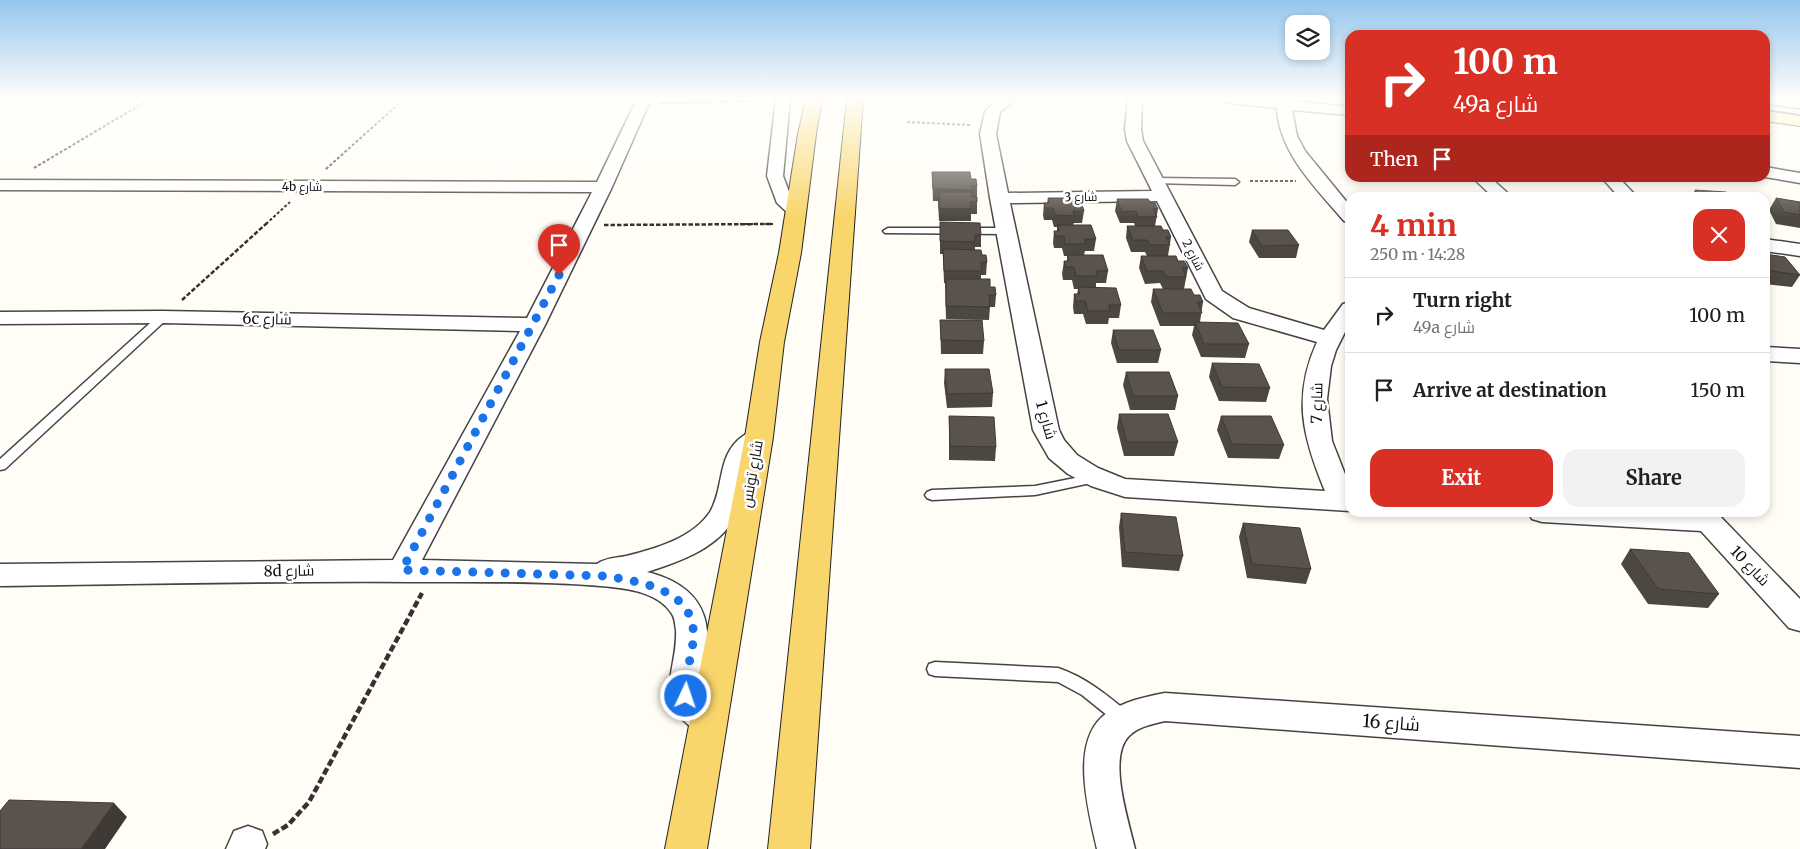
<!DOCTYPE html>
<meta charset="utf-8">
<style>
:root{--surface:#fff;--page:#f2f2f2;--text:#202124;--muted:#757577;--line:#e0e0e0;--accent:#d93025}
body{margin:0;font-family:Merriweather,Cairo,serif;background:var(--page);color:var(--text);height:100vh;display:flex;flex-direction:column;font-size:19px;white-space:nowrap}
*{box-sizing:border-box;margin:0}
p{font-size:16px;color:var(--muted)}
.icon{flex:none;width:28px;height:28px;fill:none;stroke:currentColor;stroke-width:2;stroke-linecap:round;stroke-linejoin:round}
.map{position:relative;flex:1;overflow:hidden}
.side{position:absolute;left:1345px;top:192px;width:425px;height:325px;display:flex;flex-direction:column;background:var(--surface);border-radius:15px;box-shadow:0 2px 8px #0003}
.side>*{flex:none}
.top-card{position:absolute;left:1345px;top:30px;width:425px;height:152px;border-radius:15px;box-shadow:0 2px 8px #0003;background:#d93025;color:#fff;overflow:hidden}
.tools{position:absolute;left:1285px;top:15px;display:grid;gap:10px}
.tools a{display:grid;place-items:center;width:45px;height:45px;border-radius:10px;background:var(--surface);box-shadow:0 2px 8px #0003;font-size:25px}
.pin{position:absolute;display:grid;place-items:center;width:42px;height:42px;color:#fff;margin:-51px -21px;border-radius:50% 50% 50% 0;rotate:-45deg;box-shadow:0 0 5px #0007}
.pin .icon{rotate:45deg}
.me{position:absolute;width:55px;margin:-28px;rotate:3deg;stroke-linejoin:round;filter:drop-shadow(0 0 4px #0008)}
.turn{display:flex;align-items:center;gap:18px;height:105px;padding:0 25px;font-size:22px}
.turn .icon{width:65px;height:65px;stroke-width:2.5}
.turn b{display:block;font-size:35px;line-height:42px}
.then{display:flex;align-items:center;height:48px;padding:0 25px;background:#0003;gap:10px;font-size:19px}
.round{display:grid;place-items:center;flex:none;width:52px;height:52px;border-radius:15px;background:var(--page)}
.head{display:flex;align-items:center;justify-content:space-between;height:85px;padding:0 25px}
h1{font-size:30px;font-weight:700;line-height:38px;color:var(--accent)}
.primary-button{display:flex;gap:10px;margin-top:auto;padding:10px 25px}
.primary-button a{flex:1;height:58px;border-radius:15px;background:var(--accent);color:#fff;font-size:20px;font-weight:700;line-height:58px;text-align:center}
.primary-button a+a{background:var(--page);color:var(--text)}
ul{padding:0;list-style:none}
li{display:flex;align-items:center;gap:15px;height:75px;padding:0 25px;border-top:1px solid var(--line)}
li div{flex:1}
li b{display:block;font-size:19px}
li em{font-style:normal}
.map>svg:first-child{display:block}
</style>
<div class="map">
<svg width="1800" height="849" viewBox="0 0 1800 849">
<rect width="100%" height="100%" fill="#fffdf5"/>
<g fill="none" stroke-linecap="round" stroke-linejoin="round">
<defs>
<g id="lane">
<path d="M1765 105 1800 110V114L1765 109Z"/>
<path d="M1155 178 1235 179 1239 182 1235 185 1152 183V179Z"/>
<path d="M888 228H1005L1010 231 1005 234 885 233 883 231Z"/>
<path d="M163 314 167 315 168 317 167 319 5 469 0 470V459L159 315Z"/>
<path d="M1095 474 1100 475 1102 478 1100 481 1035 495 932 500 927 498 925 495 927 492 932 490 1035 486Z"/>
<path d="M935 662 1058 668C1087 678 1107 695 1130 714L1133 719 1130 724 1124 726 1118 724 1082 695 1058 682 935 676 929 674 927 669 929 664Z"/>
</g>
<g id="street">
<path d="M637 99H651L612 187 545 325 422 560 597 564C605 558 616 558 626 556 655 549 693 538 710 512 725 487 716 455 743 436 752 430 758 429 768 431L772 437C767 445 758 448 752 456 744 468 746 487 742 501 730 544 685 560 647 572 687 582 711 604 707 648 706 662 701 676 702 690L705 697 721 711 726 721 721 731C708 736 702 736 691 727 653 697 678 668 676 630 675 625 675 618 672 614 656 588 614 587 587 585 529 581 470 582 411 582 274 581 137 584 0 586V564L393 560 520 331 163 323 0 324V312L163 311 527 318 592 192 0 190V180L597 182Z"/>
<path d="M776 99H790L783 176 791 197 805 211 802 215 796 216 790 215 777 203 767 176Z"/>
<path d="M997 99H1016L1000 112 996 134 1008 193 1152 191 1127 141 1125 129 1128 99H1142L1141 129 1143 141 1222 291 1249 308 1324 330 1343 304 1350 302V322L1336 350 1331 366 1327 399 1332 441 1350 487V511L1125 497 1091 486 1068 474 1049 458 1033 430 990 198 980 134 985 112ZM1157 201 1206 299 1233 318 1317 342C1292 397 1303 438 1325 491L1125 479 1098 468 1077 455 1064 440 1059 430 1010 203Z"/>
<path d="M1221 99H1276L1350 107V115L1292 110 1297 136 1305 151 1350 206V222L1344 221C1316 188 1279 153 1277 108L1228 103Z"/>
<path d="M1765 167 1800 173V183L1765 177Z"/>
<path d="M1473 178H1491L1513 198H1494Z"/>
<path d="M1602 178H1619L1638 198H1620Z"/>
<path d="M1765 239 1800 244V256L1765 251Z"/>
<path d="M1765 347 1800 349V363L1765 361Z"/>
<path d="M1528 512H1716L1800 599V631L1789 628 1701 531 1542 522 1532 519Z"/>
<path d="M1165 693 1800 736V768L1165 721C1153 724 1139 726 1129 736 1107 758 1129 822 1135 849H1097C1089 812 1068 740 1107 713 1125 701 1144 697 1165 693Z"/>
<path d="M248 826 262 831 267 844 265 849H226L234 831Z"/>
</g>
<path id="secondary" d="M1765 111 1800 116V126L1765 121Z"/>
<g id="primary">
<path d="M806 99H822L816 134 801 253 784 342 773 437 707 849H665L745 437 760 342 779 253 798 134Z"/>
<path d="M847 99H863L810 849H768Z"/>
</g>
</defs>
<use href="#lane" stroke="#444" stroke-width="3"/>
<use href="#street" stroke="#444" stroke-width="3"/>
<use href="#secondary" stroke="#333" stroke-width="2"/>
<use href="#primary" stroke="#222" stroke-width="2"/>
<g stroke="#333" stroke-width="2" stroke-dasharray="3 2" stroke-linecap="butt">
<path d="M660 103 766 101"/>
<path d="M907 122 970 125"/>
<path d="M34 168 150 99"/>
<path d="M326 169 404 99"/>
<path d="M1250 181H1296"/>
<path d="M266 224 290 202"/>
<path d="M735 224H773"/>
</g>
<g stroke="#333" stroke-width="2.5" stroke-dasharray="4.5 2" stroke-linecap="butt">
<path d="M604 225 773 224"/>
<path d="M182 300 267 223"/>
</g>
<path stroke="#333" stroke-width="4.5" stroke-dasharray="7 3" stroke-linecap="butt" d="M273 834 288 825 309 802 422 593"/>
<use href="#lane" fill="#fff" fill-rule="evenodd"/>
<use href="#street" fill="#fff" fill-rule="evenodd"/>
<use href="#secondary" fill="#fff6b0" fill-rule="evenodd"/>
<use href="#primary" fill="#f9d66b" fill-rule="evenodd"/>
</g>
<g fill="#4d4742">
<path d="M932 172 971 179 977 186V214H971V221H939L938 201H933Z"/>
<path d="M1695 190 1733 198H1691Z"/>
<path d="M1048 198 1084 211 1082 223H1074L1073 225 1096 239 1094 251H1085L1084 255 1108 271 1106 283H1096V287L1121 305 1119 318H1109L1108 324H1086L1083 314H1074L1073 307 1074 294H1077L1078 289H1074L1072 280H1063L1062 274 1064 261H1067V256H1064L1062 248H1054L1053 243 1054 231H1057V227H1054L1052 220H1044L1043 215 1044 203H1047Z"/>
<path d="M1776 198 1800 202V228L1776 224 1769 210Z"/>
<path d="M1117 199 1151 203 1158 209 1155 226 1163 230 1171 237 1168 256 1178 261 1188 268 1184 289 1194 295 1203 302 1200 322 1249 344 1245 358 1201 357 1192 335 1194 326H1160L1151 302 1153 289H1163L1160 283 1145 284 1139 268 1141 256H1147L1145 252H1131L1126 238 1127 226H1135L1134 223H1120L1115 211Z"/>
<path d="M940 222 981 235V247H975V250L982 255 987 262 986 275H981V279L990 287 996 295 995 307H990L989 320 946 319 945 283H944L943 254H940Z"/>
<path d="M1252 230 1299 245 1296 258H1259L1249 242Z"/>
<path d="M1765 254 1800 275 1792 287 1765 284Z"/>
<path d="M940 320 984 341 983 354H941Z"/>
<path d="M1113 330 1161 350 1158 363H1117L1111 343Z"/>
<path d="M1212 363 1270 388 1266 402 1219 401 1209 377Z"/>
<path d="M945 369 993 393 992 407 947 408 944 383Z"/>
<path d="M1126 372 1178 396 1175 410H1130L1123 385Z"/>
<path d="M1119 414 1178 442 1174 456H1124L1117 428Z"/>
<path d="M949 416 996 447 995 461 949 460Z"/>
<path d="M1221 416 1284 445 1279 459 1228 458 1217 430Z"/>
<path d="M1121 513 1183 556 1179 571 1122 567 1119 527Z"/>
<path d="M1243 523 1311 569 1306 584 1247 578 1239 537Z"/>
<path d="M1630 549 1719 594 1708 608 1648 604 1621 564Z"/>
</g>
<path fill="#3f3936" d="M114 803 127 817 105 849H81Z"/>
<g fill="#5a524d" stroke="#3f3936">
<path d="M932 172H970L971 179H976L977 186H972L973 190 933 189Z"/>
<path d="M1695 190 1726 192 1733 198H1703Z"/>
<path d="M939 192H972V197H977V202H971V209H939Z"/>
<path d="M1048 198H1080L1084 211H1073L1074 216 1055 215 1053 208H1045L1044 203H1049Z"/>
<path d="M1776 198 1800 202V215L1784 212Z"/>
<path d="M1117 199H1148L1151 203H1155L1158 209H1153L1157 217H1138L1136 211 1122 212Z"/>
<path d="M940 222 980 223 981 235H975V242L940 241Z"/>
<path d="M1058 225H1091L1096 239H1084L1086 244H1065L1064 236H1055L1054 231H1059Z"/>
<path d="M1127 226H1161L1163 230H1168L1171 237H1166L1170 245H1150L1147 240H1133Z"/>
<path d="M1252 230H1288L1299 245 1262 246Z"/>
<path d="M943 249 981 250 982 255H986L987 262H981L982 271H944Z"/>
<path d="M1765 254 1785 257 1800 275 1765 270Z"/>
<path d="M1067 255H1103L1108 271H1096L1097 276H1076L1074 267H1065L1064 261H1069Z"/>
<path d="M1141 256H1176L1178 261H1184L1188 268H1182L1186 277H1166L1163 271H1147Z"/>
<path d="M946 279H990V287H995L996 295H989L990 307 946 306Z"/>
<path d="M1078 287 1116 288 1121 305H1109L1110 311H1088L1085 301H1076L1074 294H1080Z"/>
<path d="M1153 289H1191L1194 295H1200L1203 302H1197L1202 313H1163Z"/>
<path d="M940 320H982L984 341 941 340Z"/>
<path d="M1195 322 1238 323 1249 344H1204Z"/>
<path d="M1113 330H1153L1161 350H1119Z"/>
<path d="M1212 363 1259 364 1270 388 1222 387Z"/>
<path d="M945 369H989L993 393 947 394Z"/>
<path d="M1126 372H1169L1178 396H1133Z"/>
<path d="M1119 414H1168L1178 442H1127Z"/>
<path d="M949 416 994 417 996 447 950 446Z"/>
<path d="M1221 416H1271L1284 445 1232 444Z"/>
<path d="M1121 513 1176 517 1183 556 1125 552Z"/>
<path d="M1243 523 1300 528 1311 569 1252 564Z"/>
<path d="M1630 549 1689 553 1719 594 1658 589Z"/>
<path d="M9 800 114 803 81 849H0V811Z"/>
</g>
<linearGradient id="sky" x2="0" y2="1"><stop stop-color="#95c6ee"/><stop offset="0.45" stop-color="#fffefa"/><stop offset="1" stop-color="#fffefa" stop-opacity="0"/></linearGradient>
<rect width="1800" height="218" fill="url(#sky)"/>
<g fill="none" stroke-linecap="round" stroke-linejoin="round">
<path stroke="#1a73e8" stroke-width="9" stroke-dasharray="0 16.2" d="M559 275 402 570 605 576C642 582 699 590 693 642 691 660 684 677 686 696"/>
</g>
<g text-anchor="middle" stroke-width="5" stroke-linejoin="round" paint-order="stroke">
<g font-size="12" fill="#111" stroke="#fff">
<text x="302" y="191">4b شارع</text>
<text transform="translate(1081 197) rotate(-1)" y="4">شارع 3</text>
<text transform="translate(1193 255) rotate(63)" y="4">شارع 2</text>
</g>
<g font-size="15" fill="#111" stroke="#fff">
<text transform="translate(267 319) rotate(1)" y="5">6c شارع</text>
<text transform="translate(1317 403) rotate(-89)" y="5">شارع 7</text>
<text transform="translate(1046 420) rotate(74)" y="5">شارع 1</text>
<text transform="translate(752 474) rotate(-80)" y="5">شارع تونس</text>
<text transform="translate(1750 566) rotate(46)" y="5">شارع 10</text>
<text transform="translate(289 571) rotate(-1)" y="5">8d شارع</text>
</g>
<g font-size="18" fill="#111" stroke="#fff">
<text transform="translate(1391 723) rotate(4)" y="6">شارع 16</text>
</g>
</g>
</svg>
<div class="tools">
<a><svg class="icon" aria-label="layers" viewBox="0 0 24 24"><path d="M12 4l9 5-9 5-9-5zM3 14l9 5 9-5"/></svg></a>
</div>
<div class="pin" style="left:559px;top:275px;background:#d93025"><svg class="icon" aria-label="arrive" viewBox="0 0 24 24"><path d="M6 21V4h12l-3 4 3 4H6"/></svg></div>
<svg class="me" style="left:686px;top:696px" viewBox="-20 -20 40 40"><circle r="17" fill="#1a73e8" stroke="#fff" stroke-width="3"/><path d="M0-11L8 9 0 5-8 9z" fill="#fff"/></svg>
<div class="top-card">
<div class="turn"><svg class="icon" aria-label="right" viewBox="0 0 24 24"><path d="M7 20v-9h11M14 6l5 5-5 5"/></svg><div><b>100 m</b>49a شارع</div></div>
<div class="then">Then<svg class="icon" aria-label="arrive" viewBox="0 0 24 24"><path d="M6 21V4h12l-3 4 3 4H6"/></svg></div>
</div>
<section class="side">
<div class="head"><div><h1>4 min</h1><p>250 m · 14:28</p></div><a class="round" style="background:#d93025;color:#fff"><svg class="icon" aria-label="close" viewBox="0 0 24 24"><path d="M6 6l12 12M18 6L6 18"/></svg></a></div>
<ul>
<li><svg class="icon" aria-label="right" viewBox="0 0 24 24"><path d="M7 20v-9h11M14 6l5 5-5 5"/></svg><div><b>Turn right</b><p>49a شارع</p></div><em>100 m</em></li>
<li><svg class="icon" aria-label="arrive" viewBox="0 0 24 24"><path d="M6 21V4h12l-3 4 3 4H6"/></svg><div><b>Arrive at destination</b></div><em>150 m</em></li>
</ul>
<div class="primary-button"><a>Exit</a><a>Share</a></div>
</section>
</div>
